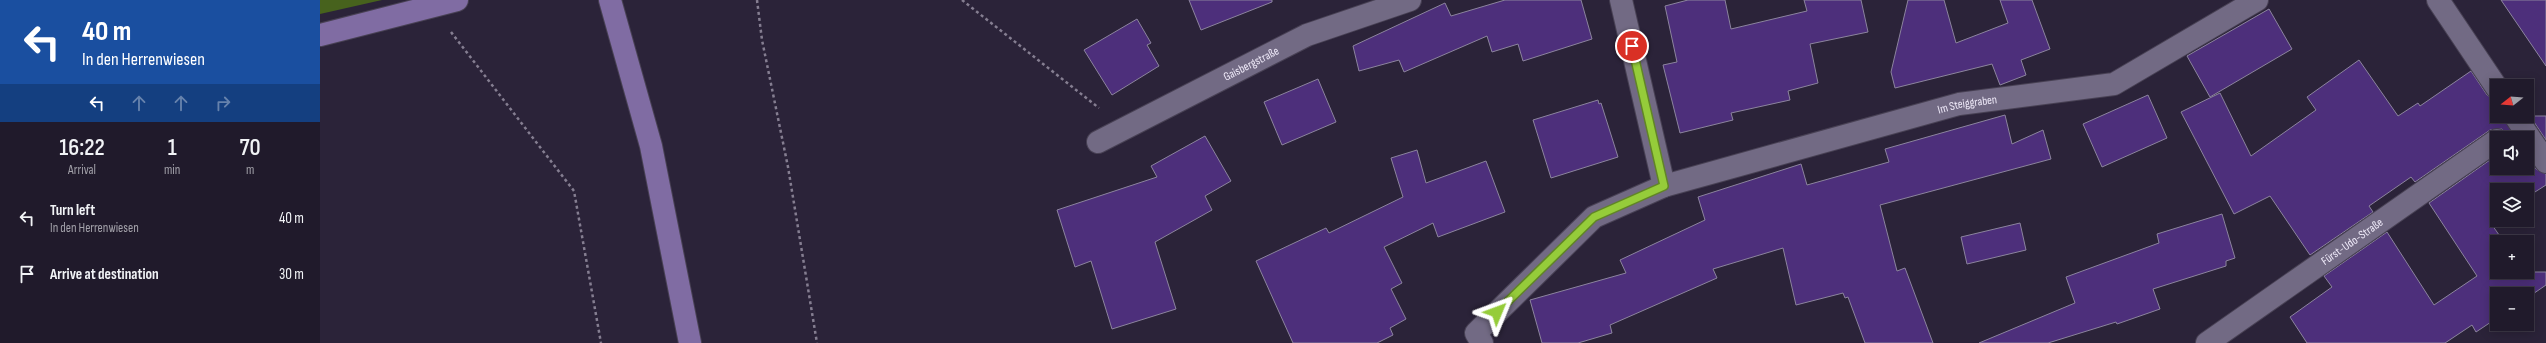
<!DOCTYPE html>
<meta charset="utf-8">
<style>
:root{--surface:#201a2b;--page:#282333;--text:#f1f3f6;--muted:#a2a1a9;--line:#3d3847}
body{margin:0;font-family:"Sofia Sans Condensed",sans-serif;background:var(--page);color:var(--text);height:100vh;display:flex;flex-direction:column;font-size:15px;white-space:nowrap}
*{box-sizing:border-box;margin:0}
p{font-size:13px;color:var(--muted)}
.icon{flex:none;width:22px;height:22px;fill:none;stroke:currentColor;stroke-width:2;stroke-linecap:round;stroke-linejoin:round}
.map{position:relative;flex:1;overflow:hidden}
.panel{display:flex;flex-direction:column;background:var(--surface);width:320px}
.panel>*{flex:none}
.hud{background:#1a4fa0;color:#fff;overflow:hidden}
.needle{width:26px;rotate:253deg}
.controls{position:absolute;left:2170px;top:79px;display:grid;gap:8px}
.controls a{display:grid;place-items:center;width:44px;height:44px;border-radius:0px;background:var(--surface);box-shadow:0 2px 10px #0003,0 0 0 1px var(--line);font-size:20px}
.pin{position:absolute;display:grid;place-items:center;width:34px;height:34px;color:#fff;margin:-17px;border:2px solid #fff;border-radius:50%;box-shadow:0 1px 4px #0007}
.me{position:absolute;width:44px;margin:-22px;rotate:46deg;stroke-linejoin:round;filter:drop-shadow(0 0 3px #0008)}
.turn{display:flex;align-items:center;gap:14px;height:84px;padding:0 16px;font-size:18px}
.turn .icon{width:52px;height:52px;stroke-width:2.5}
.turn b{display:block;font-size:28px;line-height:34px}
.lanes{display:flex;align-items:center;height:38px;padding:0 16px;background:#0003;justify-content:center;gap:20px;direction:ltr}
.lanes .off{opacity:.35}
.eta{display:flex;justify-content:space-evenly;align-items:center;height:68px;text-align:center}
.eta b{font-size:24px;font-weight:600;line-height:28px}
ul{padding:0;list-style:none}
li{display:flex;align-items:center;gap:12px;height:56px;padding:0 16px}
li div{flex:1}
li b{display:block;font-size:15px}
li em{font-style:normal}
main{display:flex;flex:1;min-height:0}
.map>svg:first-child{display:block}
</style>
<main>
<section class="panel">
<div class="hud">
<div class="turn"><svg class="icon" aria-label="left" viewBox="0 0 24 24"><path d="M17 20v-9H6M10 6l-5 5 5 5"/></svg><div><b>40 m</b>In den Herrenwiesen</div></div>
<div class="lanes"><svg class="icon" aria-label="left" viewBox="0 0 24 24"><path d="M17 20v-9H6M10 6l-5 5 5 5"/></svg><svg class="icon off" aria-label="ahead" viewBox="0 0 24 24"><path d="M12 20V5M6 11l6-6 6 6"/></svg><svg class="icon off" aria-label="ahead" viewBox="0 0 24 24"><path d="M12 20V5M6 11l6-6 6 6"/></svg><svg class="icon off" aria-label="right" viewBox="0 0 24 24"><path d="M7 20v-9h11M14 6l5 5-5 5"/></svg></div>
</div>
<div class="eta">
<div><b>16:22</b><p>Arrival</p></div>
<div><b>1</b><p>min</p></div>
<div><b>70</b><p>m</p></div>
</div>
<ul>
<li><svg class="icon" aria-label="left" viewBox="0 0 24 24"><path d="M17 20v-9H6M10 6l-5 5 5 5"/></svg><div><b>Turn left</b><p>In den Herrenwiesen</p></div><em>40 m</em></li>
<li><svg class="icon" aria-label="arrive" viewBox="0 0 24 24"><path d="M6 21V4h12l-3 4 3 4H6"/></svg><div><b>Arrive at destination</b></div><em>30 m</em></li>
</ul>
</section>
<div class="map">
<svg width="2226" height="343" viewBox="0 0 2226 343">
<rect width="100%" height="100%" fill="#2b2339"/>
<path fill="#47621d" d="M0 0H62L0 14Z"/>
<g fill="#4d2f7b" stroke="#8c849e">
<path d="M869 0H952V2L881 30Z"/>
<path d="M1185 0H1261L1272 39 1203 61 1198 44 1172 52 1167 36 1084 72 1079 60 1039 71 1033 46 1125 3 1131 16Z"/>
<path d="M1368 0H1405L1411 29 1487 11 1484 0H1541L1548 32 1490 44 1498 83 1468 91 1470 100 1411 113 1413 120 1360 133 1343 65 1357 62 1345 6Z"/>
<path d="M1588 0H1624L1636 43 1688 23 1680 0H1712L1730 49 1701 60 1706 75 1680 85 1672 64 1575 88 1571 72Z"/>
<path d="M2181 0H2226V66Z"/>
<path d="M1949 9 1972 49 1890 97 1867 56Z"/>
<path d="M817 19 831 43 827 45 839 66 792 95 764 50Z"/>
<path d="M2039 60 2078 116 2098 103 2100 106 2151 71 2167 95 2177 101V116H2183L2195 138H2189L2182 129 2170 130 2095 182 2091 177 2049 206 2053 212 1990 255 1950 196 1914 214 1861 112 1900 93 1931 156 1996 110 1987 97Z"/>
<path d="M998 79 1016 122 962 145 944 102Z"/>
<path d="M1828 95 1847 138 1782 167 1763 124Z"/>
<path d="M1278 100 1279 104 1281 103 1298 157 1231 178 1213 120Z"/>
<path d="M1685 115 1692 144 1723 130 1731 159 1560 205 1577 271 1585 268 1613 343H1545L1528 297 1525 298 1523 293 1476 305 1463 248 1393 269 1397 278 1290 325 1292 333 1258 343H1222L1210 300 1306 273 1300 260 1385 220 1378 197 1481 164 1487 185 1569 162 1565 149Z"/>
<path d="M2210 116H2226V140Z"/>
<path d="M885 136 911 181 885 196 892 210 835 242 856 309 792 329 771 261 755 267 737 210 837 177 831 166Z"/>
<path d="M1097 150 1106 183 1166 161 1185 212 1118 237 1113 223 1064 247 1082 283 1071 289 1086 319 1070 328 1073 335 1057 343H973L936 261 1006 228 1009 233 1083 197 1071 158Z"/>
<path d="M2177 155V168H2207V156L2216 169 2226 174V185L2207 197V190H2177V217L2170 222 2184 242H2177V272H2226V285L2207 298V294H2177V318L2156 332 2152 325 2125 343H1987L1970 317 2012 287 2004 276 2067 232 2114 305 2157 276 2109 203Z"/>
<path d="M1902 214 1915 258 1906 261V266L1833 289 1840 309 1797 324 1796 322 1728 343H1659L1755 303 1746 277 1839 243 1837 234Z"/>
<path d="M1700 223 1706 250 1647 264 1641 237Z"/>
</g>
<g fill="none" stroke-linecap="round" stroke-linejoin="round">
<defs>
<g id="street">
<path d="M1301 0 1344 186"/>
<path d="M2118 0 2177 88"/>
<path d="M2195 116 2226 162"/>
<path id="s1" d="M778 142 987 35 1090 0"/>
<path id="s2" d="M1162 343 1156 333 1274 217 1344 186 1639 104 1794 84 1937 0"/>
<path id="s3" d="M1887 343 2177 140"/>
</g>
<g id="secondary">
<path d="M290 0 331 146 370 343"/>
<path d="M0 35 137 0"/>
</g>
</defs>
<use href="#street" stroke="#484154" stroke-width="24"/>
<use href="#secondary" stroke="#484154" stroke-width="24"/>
<g stroke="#857e91" stroke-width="2.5" stroke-dasharray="3 3" stroke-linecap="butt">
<path d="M437 0 442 40 468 167 497 343"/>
<path d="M642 0 779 108"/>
<path d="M131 32 254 191 281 343"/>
</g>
<use href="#street" stroke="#726a84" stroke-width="22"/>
<use href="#secondary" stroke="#806ca3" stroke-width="22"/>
</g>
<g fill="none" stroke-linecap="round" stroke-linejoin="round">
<defs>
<path id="route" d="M1177 312 1274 217 1344 186 1312 46"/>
</defs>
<use href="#route" stroke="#618526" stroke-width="10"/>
<use href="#route" stroke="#95cc3a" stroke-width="7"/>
</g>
<g text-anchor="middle" stroke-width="4" stroke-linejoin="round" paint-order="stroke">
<g font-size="12" fill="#eee9f8" stroke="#2b2339">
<text dy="4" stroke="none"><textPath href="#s1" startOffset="172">Gaisbergstraße</textPath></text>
<text dy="4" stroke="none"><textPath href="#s2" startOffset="568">Im Steiggraben</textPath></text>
<text dy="4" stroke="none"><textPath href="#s3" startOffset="177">Fürst-Udo-Straße</textPath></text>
</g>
</g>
</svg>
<div class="controls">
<a><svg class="needle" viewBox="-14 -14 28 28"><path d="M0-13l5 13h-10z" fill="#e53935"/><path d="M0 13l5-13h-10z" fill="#a2a1a9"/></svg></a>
<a><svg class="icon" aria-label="sound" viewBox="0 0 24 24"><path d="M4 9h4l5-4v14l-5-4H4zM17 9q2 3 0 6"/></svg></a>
<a><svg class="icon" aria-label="layers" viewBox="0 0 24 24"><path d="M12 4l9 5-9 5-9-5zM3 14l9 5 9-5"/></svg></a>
<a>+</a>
<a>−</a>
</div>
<div class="pin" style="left:1312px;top:46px;background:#d93025"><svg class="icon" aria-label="arrive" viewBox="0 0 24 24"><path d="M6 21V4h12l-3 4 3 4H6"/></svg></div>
<svg class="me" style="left:1177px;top:312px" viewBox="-20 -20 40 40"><path d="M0-17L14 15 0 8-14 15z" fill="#95cc3a" stroke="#fff" stroke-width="4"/></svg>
</div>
</main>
